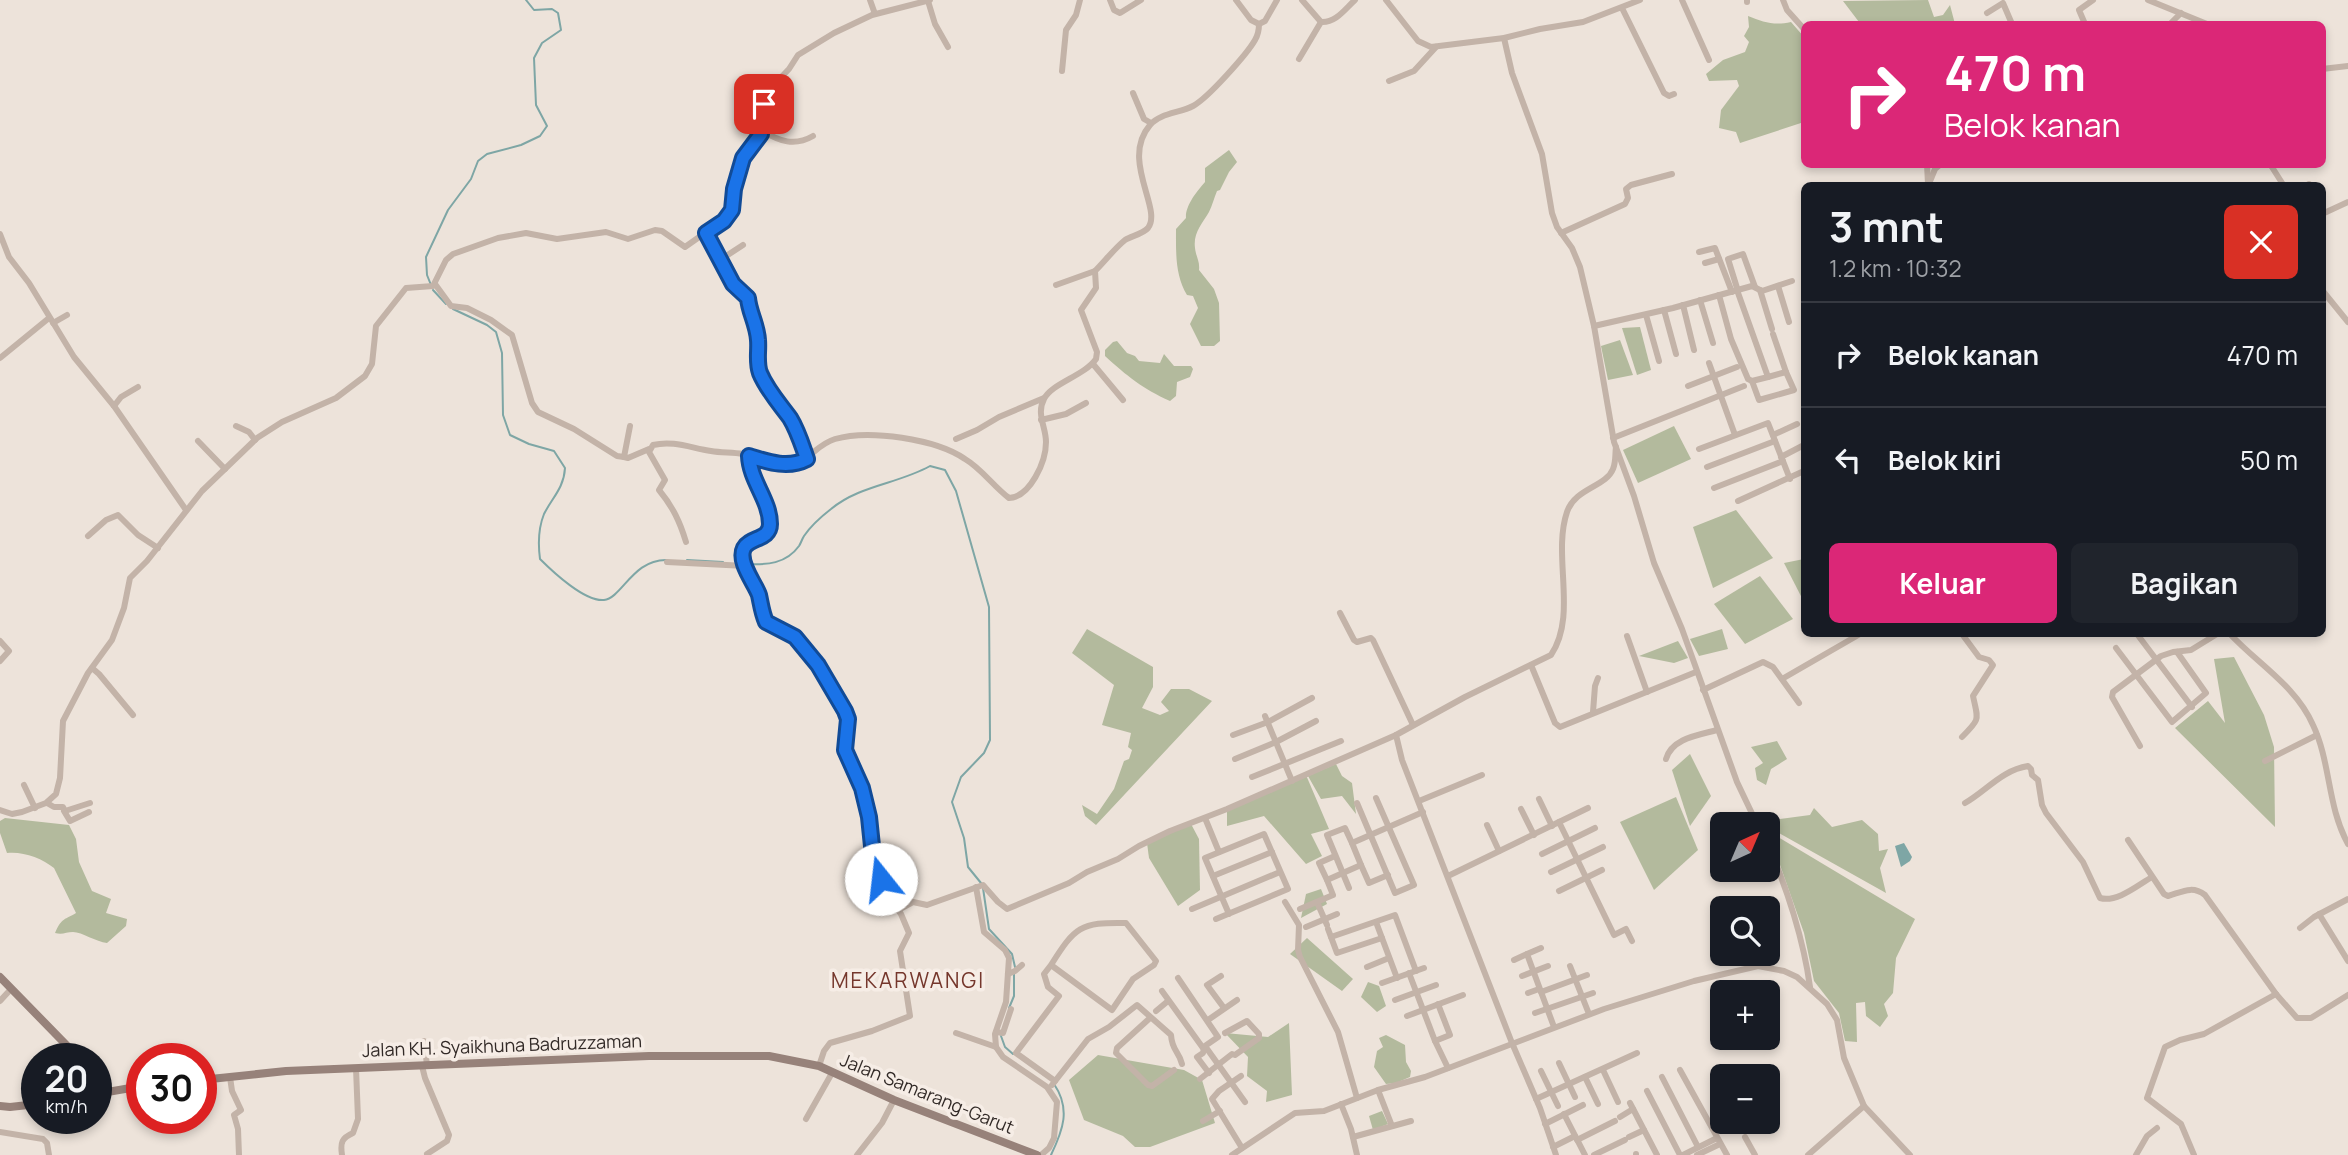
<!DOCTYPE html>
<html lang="id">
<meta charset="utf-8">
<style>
:root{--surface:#171b24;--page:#20242c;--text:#f1f3f6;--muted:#9ea1a6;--line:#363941;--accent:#db2777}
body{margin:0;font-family:Manrope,sans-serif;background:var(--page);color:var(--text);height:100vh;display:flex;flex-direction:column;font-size:26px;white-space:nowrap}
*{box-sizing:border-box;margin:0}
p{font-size:23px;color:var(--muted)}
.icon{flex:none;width:38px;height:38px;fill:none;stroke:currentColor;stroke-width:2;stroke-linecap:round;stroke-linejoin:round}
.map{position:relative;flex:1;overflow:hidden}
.details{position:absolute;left:1801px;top:182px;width:525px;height:455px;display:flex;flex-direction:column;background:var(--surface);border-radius:10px;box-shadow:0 4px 10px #0003}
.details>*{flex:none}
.banner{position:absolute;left:1801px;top:21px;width:525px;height:147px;border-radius:10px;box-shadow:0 4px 10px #0003;background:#db2777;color:#fff;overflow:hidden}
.needle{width:46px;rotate:44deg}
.tools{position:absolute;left:1710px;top:812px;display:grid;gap:14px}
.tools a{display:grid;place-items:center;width:70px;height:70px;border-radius:10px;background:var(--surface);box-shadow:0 4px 10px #0003;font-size:35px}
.speed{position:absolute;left:21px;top:1043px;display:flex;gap:14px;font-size:35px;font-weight:700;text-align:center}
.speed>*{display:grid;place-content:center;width:91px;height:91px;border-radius:50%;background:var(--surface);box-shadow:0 4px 10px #0003;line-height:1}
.speed small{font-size:18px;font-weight:400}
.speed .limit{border:10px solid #d22;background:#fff;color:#111}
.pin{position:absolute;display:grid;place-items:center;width:60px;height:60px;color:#fff;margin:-30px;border-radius:14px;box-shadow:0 4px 10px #0006}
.me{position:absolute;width:77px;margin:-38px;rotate:344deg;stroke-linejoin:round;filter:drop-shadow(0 0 5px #0008)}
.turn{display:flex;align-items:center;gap:24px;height:147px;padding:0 28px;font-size:32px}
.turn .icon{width:91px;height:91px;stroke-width:2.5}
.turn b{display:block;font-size:49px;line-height:60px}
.round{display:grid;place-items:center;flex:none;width:74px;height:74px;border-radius:10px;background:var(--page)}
.head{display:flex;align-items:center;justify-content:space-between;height:119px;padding:0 28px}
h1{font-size:42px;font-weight:700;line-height:52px}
.primary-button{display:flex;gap:14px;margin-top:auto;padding:14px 28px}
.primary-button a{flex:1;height:80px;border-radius:10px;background:var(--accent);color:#fff;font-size:28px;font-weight:700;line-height:80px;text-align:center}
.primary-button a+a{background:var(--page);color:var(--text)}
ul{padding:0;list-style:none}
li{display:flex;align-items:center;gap:21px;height:105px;padding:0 28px;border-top:2px solid var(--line)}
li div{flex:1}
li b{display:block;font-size:26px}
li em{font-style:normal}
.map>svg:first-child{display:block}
</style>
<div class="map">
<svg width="2348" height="1155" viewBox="0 0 2348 1155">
<rect width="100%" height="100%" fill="#ede3da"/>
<g fill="#b3ba9d">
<path d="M1928 0 1934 17 1943 15 1950 5 1955 24H1862L1864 23 1859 22 1843 1Z"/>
<path d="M1748 16C1763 22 1774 26 1791 22L1804 37V122L1740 143 1736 132 1719 128 1721 110 1739 86 1737 80 1709 81 1706 74 1723 60 1745 52 1749 42 1744 36 1749 27Z"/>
<path d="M1229 150 1237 162 1229 172 1220 190 1217 191C1214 198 1212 206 1209 212 1202 224 1193 233 1195 248 1196 257 1200 261 1199 270L1214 289 1219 303 1220 341 1214 346H1201L1190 324 1198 308 1193 296 1187 295C1175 275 1176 253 1176 229L1186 218C1185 206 1197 191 1205 182V168Z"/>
<path d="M1640 327 1651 370 1637 375 1622 328Z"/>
<path d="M1620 340 1633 375 1608 380 1601 346Z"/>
<path d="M1117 341 1127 353 1135 356 1139 361 1160 363 1164 354 1174 366H1191L1193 369 1190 377 1177 382 1176 396 1170 401C1143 389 1127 376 1105 356V350L1113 342Z"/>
<path d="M1674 426 1691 459 1638 483 1623 450Z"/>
<path d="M1736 510 1773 558 1713 588 1693 527Z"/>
<path d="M1804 559V602L1784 563Z"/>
<path d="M1760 576 1793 619 1745 644 1714 604Z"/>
<path d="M1087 629 1153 667V687L1142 708 1160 715 1169 711 1161 702 1171 689H1189L1212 701 1096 825 1085 816 1082 805 1097 814 1114 789 1124 761 1129 759 1132 750 1128 747 1131 733 1102 725 1114 685 1072 653Z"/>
<path d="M1722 629 1728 649 1699 656 1690 639Z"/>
<path d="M1678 641 1688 658 1674 663 1639 656Z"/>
<path d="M2234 657 2264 715 2274 747 2275 827 2175 728 2208 701 2225 723 2214 659Z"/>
<path d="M1777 741 1787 759 1771 769 1766 785 1757 780 1755 768 1763 763 1751 747Z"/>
<path d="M1690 754 1711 796 1690 826 1672 770Z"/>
<path d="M1336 764 1342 776 1352 783 1356 814 1342 796 1321 799 1308 776Z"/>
<path d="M1306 775 1329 829 1311 834 1322 856 1306 864 1264 816 1227 826V809Z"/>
<path d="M1676 797 1698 850 1654 890 1620 822Z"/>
<path d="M1814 808 1832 827 1862 820 1878 834 1879 851 1888 849 1880 868 1886 893 1770 828 1780 819 1810 815Z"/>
<path d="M5 818 69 825 76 839 79 862 92 891 111 899 106 913 127 919 126 926 107 943C96 942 82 932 73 932 66 932 63 935 55 933 62 917 65 920 76 913L54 868C42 858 22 851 7 853L0 833V821Z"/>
<path d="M1191 824 1199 839 1200 890 1178 906 1149 858 1147 843Z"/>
<path d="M1768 831 1915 919 1896 958 1893 993 1884 1004 1888 1016 1880 1027 1866 1016 1865 1002 1856 1003 1857 1042 1845 1041 1839 1013 1814 981 1804 933Z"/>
<path d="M1321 889 1327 904 1301 918 1306 894Z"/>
<path d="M1307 938 1353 979 1342 991 1290 954Z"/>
<path d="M1368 982 1379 986 1386 1006 1377 1012 1361 997Z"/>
<path d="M1289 1023 1292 1095 1266 1102 1267 1091 1247 1076 1248 1057 1225 1033 1268 1037Z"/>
<path d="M1386 1035 1405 1045 1406 1062 1411 1071 1410 1077 1396 1083 1386 1084 1374 1067 1377 1051 1383 1047 1379 1038Z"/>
<path d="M1098 1055 1184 1070 1202 1080 1215 1123 1150 1147H1135L1123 1136 1084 1120 1069 1080Z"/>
<path d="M1382 1111 1388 1124 1373 1130 1369 1116Z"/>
</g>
<path fill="#7ea6a5" d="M1904 843 1912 857 1910 861 1901 867 1895 846Z"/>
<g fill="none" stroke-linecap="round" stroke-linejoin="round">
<g stroke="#7ea6a5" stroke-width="2">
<path d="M431 285 427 275 426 257 448 210 471 179 478 161 487 154 521 145 540 136 547 126 536 105 534 58 542 43 561 30 558 13 552 9 534 10 526 0"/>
<path d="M433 290 446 304"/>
<path d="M453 309 487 325 496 332 502 353 503 415 510 435 529 444 554 451 565 468C564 488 552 498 544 514 538 529 538 544 540 559 553 572 585 602 604 600 622 598 633 559 667 560"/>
<path d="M687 560 723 562"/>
<path d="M746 564C767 565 786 564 799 546 801 543 802 539 804 536 810 527 822 516 831 509 860 485 898 484 930 466L945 470 956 491 989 607 990 740 984 753 961 777 952 802 964 838 968 867 981 883"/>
<path d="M983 888 989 929 1012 954 1015 967"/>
<path d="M1009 1008 1014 996V973"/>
<path d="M1001 1036 1005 1047 1013 1054"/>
<path d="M1051 1155C1063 1130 1071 1109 1054 1084"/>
</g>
<g stroke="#c3b3a8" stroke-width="6">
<path d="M870 0 875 14"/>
<path d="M1110 0 1114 10 1120 13 1141 0"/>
<path d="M1236 0 1251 20 1259 24 1265 21 1277 0"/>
<path d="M1302 0 1321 22C1336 23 1345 9 1355 0"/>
<path d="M1386 0 1418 41 1431 47 1504 38 1540 29 1583 22 1640 0"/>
<path d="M1682 0 1709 60"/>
<path d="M1747 0V2"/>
<path d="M1783 0 1787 10 1804 29"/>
<path d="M2148 0 2207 24"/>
<path d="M928 1 935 24 948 47"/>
<path d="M1622 8 1664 93 1669 96 1674 94"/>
<path d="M1987 13 2003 3 2012 24"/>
<path d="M2085 24 2079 10 2093 0"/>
<path d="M2170 24 2181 13"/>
<path d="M1504 38 1512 73 1542 154 1552 213 1557 227 1572 248 1580 267 1594 326 1614 442 1634 496 1654 563 1682 629 1737 782 1757 824"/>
<path d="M1299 59 1321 22"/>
<path d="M2322 69 2348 66"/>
<path d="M1062 71 1066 30 1076 15 1080 0"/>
<path d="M1389 81 1414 71 1436 47"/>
<path d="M1133 93 1144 119 1151 123"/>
<path d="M762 131C780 141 794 147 813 136"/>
<path d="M1927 164 1928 184"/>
<path d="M2270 164 2284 186"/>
<path d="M1928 186 1935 169 1941 164"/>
<path d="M2309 186V184"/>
<path d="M2322 214 2348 202"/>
<path d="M706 233 733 284 748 298V308L755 323 761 375 768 384 771 396 790 418 799 434 807 459"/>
<path d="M1561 233 1625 204 1628 198 1626 189 1631 185 1672 174"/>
<path d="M0 234 9 257 29 283 74 357 114 406 186 510"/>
<path d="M1699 252 1715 248 1732 292"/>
<path d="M720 260 743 245"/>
<path d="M1705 263 1719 259"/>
<path d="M435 284 451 306 467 308 491 320 512 335 532 403 538 412 574 429 617 456 624 457"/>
<path d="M1056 285 1095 271"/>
<path d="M1778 286 1789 322"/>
<path d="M1737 288 1728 259 1743 254 1755 287"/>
<path d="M1760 290 1772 329"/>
<path d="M2322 290 2348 322"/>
<path d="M1719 295 1731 339 1748 379 1752 381 1768 377 1737 290"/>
<path d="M1700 300 1713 343"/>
<path d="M1683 305 1694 350"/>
<path d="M1664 310 1676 354"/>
<path d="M1646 315 1659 361"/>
<path d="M53 323 67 315"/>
<path d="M1594 326 1673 308 1752 286 1762 291 1792 281"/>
<path d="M0 358 49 318"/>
<path d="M1709 363 1735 435"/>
<path d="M1093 364 1123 400"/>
<path d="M1768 377 1786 372 1773 334"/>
<path d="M1752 381 1759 400 1794 390 1786 372"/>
<path d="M1688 386 1737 367"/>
<path d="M114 406 121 397 138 387"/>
<path d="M1041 420 1066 414 1086 403"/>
<path d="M236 426 249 432 255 440"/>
<path d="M630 426 624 457 628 458 649 449"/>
<path d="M1773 435 1797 424"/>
<path d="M1613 438 1744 386"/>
<path d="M956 439 977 430 999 417 1044 398"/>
<path d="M198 441 225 469"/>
<path d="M1699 449 1768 423 1790 479"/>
<path d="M749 456 751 475 767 508 771 527 768 532 745 546C739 563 753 579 758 594 762 604 762 612 766 622L795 637 818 665 845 711 848 719 845 750 862 788 869 817 875 858 883 888 901 914 909 933 900 951 910 1016 872 1031 830 1043 824 1051 819 1066"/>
<path d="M1781 457 1804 445"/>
<path d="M1707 467 1775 441"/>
<path d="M1714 488 1783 461"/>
<path d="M1738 501 1804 471"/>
<path d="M88 536 106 520 118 515 138 535 158 548"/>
<path d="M686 542C680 522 673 507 659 490L665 480 649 452 653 445C673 440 691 448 711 451 722 453 732 452 743 454 755 457 766 463 779 464 808 468 812 446 835 439 869 429 936 439 965 459 982 469 993 486 1009 498 1030 497 1046 462 1046 442 1046 427 1036 414 1044 399 1052 383 1084 376 1096 359L1097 352 1081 310 1096 288 1095 271C1105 261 1114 249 1125 240 1131 236 1143 234 1148 228 1163 209 1120 160 1150 125 1160 113 1180 113 1193 106 1208 98 1247 54 1255 40 1258 35 1259 30 1259 24"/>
<path d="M667 562 746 566"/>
<path d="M1340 613 1354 640 1357 642 1371 638 1373 640 1413 725"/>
<path d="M1962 634 1979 657 1989 660 1993 665 1973 696C1978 720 1981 718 1962 737"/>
<path d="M2137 634 2192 707"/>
<path d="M2230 634C2258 664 2296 686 2313 725 2331 763 2327 806 2348 844"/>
<path d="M1627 636 1647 692"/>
<path d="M0 641 9 651 0 661"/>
<path d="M2116 648 2172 722 2206 693 2177 652"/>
<path d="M1531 665 1555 723 1560 727 1696 672"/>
<path d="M92 668 99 674 133 715"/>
<path d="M1782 679 1860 634"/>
<path d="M1703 690 1763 662 1773 667 1799 703"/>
<path d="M1593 712 1595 686 1598 678"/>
<path d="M1265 716 1292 781"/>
<path d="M1233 735 1268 722 1312 698"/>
<path d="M2140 746 2112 697 2113 692 2161 656 2173 652 2191 650 2217 634"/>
<path d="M1235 759 1276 742 1316 721"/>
<path d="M1666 759C1672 738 1699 735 1717 730"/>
<path d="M2265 761 2317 735"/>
<path d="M1252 777 1341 741"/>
<path d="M24 785 35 808"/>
<path d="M1539 799 1552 826"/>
<path d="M1419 801 1482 775"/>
<path d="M47 803 54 807H63L65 811 90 803"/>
<path d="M1357 803 1395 893 1414 885 1376 798"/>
<path d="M1965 803C1986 791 2002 770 2028 766L2031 769 2032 775 2038 780 2042 805 2046 813 2083 862 2100 898C2117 903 2138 885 2152 877"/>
<path d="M1521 809 1534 835"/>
<path d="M0 810 12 814 22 812 46 803 56 794 60 778 63 721 88 673 112 640 124 608 130 578 147 561 202 491 257 438 282 422 336 398 365 376 372 364 376 326 406 288 433 286 446 260 453 254 498 238 526 233 557 239 606 232 628 239 655 230 662 231 685 247 729 216 733 204 734 189 743 158 761 134V114L768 91 789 69 798 55 834 33 872 15 930 0"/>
<path d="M64 811 70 821 89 812"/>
<path d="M1205 818 1219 852"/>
<path d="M1559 822 1588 808"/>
<path d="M1487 825 1499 851"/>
<path d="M2128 840 2164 894 2168 896C2182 892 2192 885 2205 895L2276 994 2297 1018H2311L2348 995"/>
<path d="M1768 846C1787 887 1804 942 1810 987"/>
<path d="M1542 854 1595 828"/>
<path d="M1335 856 1319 863 1327 880 1361 865 1352 843 1423 812"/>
<path d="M1361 865 1369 883 1388 875"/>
<path d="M1551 872 1603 847"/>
<path d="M1213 876 1272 852"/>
<path d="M1448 876 1559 822 1614 935 1626 929 1632 941"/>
<path d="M976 887 984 932 1005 950 1009 958 1006 1002 995 1034 996 1047 1003 1057 1047 1087 1057 1102 1054 1138 1049 1148 1041 1155"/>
<path d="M1349 888 1327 835 1345 828 1352 843"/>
<path d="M1559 891 1602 870"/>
<path d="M1285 902 1299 925 1298 950 1300 957 1338 1032 1357 1098"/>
<path d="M1317 902 1327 925"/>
<path d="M1192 909 1280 872"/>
<path d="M1300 909 1333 895 1327 880"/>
<path d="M898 910 913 902 927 905 983 885 998 902 1007 909 1069 883 1087 872 1118 859 1139 846 1170 831 1227 809 1396 735"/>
<path d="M2319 914 2348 961"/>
<path d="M1216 919 1288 889 1264 834 1205 858 1229 914"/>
<path d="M1376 922 1397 978"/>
<path d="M1306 927 1337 914"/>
<path d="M2300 928 2314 917 2348 899"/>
<path d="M1328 929 1337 953 1382 938"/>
<path d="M1331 937 1395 915 1416 971"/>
<path d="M1541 948 1527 954 1554 1027"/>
<path d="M1514 960 1527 954"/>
<path d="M1051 965C1075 927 1080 922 1126 923L1156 961 1154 965 1133 979 1112 1010 1051 965 1044 974 1048 987 1059 996 1016 1053 1055 1081"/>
<path d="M1570 966 1589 1014"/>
<path d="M1367 967 1389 958"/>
<path d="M1409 973 1435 1041 1448 1068"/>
<path d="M1008 974 1015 971 1022 965"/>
<path d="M1221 976 1207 985 1224 1008"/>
<path d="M1522 976 1548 966"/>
<path d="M1178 978 1218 1037 1205 1046 1245 1102"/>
<path d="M1382 983 1424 968"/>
<path d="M1162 991 1203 1048"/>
<path d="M1541 992 1587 975"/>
<path d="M1528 993 1539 989"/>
<path d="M1395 1000 1436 985"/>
<path d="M0 1001 11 989"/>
<path d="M1156 1011 1168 1001"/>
<path d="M1535 1013 1593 993"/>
<path d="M1407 1016 1463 995"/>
<path d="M1150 1018 1117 1048 1116 1053 1148 1085 1152 1086 1174 1070"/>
<path d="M1208 1020 1237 1000"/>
<path d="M996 1032 1003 1033 1011 1009"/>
<path d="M956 1033 996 1047"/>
<path d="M424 1041 427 1065"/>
<path d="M1435 1041 1450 1035 1438 1004"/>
<path d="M1204 1048 1203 1053 1197 1057 1209 1073"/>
<path d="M1559 1063 1575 1097"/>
<path d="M422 1066 425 1078 449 1135 447 1141 427 1154"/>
<path d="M1603 1070 1618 1102"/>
<path d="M1680 1070 1727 1155"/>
<path d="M1541 1071 1558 1106"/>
<path d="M1241 1076 1219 1091 1212 1099 1242 1148"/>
<path d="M230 1077 232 1091 241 1110 234 1115 238 1129 239 1155"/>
<path d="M1585 1077 1598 1104"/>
<path d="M1662 1077 1698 1147"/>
<path d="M1200 1079 1232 1054 1235 1055 1259 1038V1034L1247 1021 1225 1033"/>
<path d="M1052 1085 1088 1039 1109 1027 1137 1005 1171 1035C1172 1051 1179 1051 1182 1064"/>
<path d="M1378 1090 1392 1126"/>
<path d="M1647 1091 1680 1155"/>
<path d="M1536 1099 1637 1053"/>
<path d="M1630 1103 1657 1155"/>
<path d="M1341 1104 1351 1129 1357 1155"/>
<path d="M1564 1114 1585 1155"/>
<path d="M1620 1117 1633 1109"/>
<path d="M806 1119 832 1073"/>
<path d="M1203 1121 1220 1111"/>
<path d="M1545 1124 1583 1105"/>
<path d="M0 1132 43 1139 47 1143 49 1155"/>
<path d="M1353 1137 1411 1121"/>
<path d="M1629 1137 1644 1130"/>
<path d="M1745 1137 1755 1155"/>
<path d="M1577 1140 1615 1121"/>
<path d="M1553 1147 1575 1136"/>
<path d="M1636 1154V1155"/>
<path d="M342 1155C340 1142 342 1138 353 1133L358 1119 356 1068"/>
<path d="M857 1155 882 1123 894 1100"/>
<path d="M1232 1155 1295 1113 1324 1111 1378 1090 1425 1077 1604 1009 1694 981 1758 966 1784 971 1797 977 1827 1004 1837 1020 1844 1058 1864 1106 1910 1155"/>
<path d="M1556 1155 1540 1108 1512 1043 1402 760 1396 735 1465 697 1551 655C1578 615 1552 556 1567 512 1575 488 1606 487 1613 469 1616 462 1615 454 1616 447"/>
<path d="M1594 1155 1625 1140"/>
<path d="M1683 1155 1717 1138"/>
<path d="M1697 1155 1720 1144"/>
<path d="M1808 1155 1864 1106"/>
<path d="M2136 1155 2147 1136 2157 1128"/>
<path d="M2194 1155 2181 1124 2147 1098 2165 1047 2180 1040 2204 1034 2276 994"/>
</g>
<g stroke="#97827a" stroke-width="8">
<path d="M0 977 80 1059"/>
<path d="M96 1076 107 1092"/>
<path d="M201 1080 286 1071 649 1056H769L819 1066 894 1100 1037 1155"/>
<path d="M96 1094 142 1086"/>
<path d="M0 1106 10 1107 37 1104"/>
</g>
</g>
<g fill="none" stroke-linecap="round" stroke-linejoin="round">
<defs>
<path id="route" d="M764 104 761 114V134L743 158 734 189 732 210 724 221 706 233 733 284 748 298C749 312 757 324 758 340 759 351 756 362 760 373 767 390 779 403 790 418 798 431 802 445 807 459 788 469 768 462 749 456 750 481 770 500 770 524 770 540 750 537 744 548 737 562 755 583 759 595 761 604 762 613 766 622L795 637 818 665 845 711 848 719 845 750 862 788 869 817 872 846 881 879"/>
</defs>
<use href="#route" stroke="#114b97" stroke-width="18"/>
<use href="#route" stroke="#1a73e8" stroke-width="12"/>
</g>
<g text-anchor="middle" stroke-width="7" stroke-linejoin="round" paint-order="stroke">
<g font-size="18" fill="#322a27" stroke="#f6ede6">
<text transform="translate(502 1046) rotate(-2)" y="6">Jalan KH. Syaikhuna Badruzzaman</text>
<text transform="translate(927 1094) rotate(22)" y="6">Jalan Samarang-Garut</text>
</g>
<g font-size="21" letter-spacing="2" fill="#75372c" stroke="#f6ede6">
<text x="908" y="988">MEKARWANGI</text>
</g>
</g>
</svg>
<div class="tools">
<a><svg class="needle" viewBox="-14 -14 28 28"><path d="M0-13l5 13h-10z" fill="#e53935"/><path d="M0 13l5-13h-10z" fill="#9ea1a6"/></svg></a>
<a><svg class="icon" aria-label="search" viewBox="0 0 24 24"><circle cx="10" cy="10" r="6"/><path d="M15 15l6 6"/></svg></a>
<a>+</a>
<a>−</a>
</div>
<div class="speed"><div>20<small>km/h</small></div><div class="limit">30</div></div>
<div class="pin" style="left:764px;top:104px;background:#d93025"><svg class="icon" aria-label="arrive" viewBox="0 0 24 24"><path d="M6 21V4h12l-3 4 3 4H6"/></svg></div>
<svg class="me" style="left:881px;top:879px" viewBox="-20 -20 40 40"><circle r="19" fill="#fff"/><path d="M0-13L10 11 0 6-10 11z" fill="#1a73e8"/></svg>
<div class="banner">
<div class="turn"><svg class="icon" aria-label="right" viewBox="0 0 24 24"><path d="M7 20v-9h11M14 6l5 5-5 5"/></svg><div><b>470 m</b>Belok kanan</div></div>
</div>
<section class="details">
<div class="head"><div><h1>3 mnt</h1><p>1.2 km · 10:32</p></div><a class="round" style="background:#d93025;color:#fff"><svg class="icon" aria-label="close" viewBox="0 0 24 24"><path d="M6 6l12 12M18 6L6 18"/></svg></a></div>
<ul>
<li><svg class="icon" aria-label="right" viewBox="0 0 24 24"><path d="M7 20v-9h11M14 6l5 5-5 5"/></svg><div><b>Belok kanan</b></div><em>470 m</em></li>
<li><svg class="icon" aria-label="left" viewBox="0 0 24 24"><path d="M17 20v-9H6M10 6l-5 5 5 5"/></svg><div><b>Belok kiri</b></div><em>50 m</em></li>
</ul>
<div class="primary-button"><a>Keluar</a><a>Bagikan</a></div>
</section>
</div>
